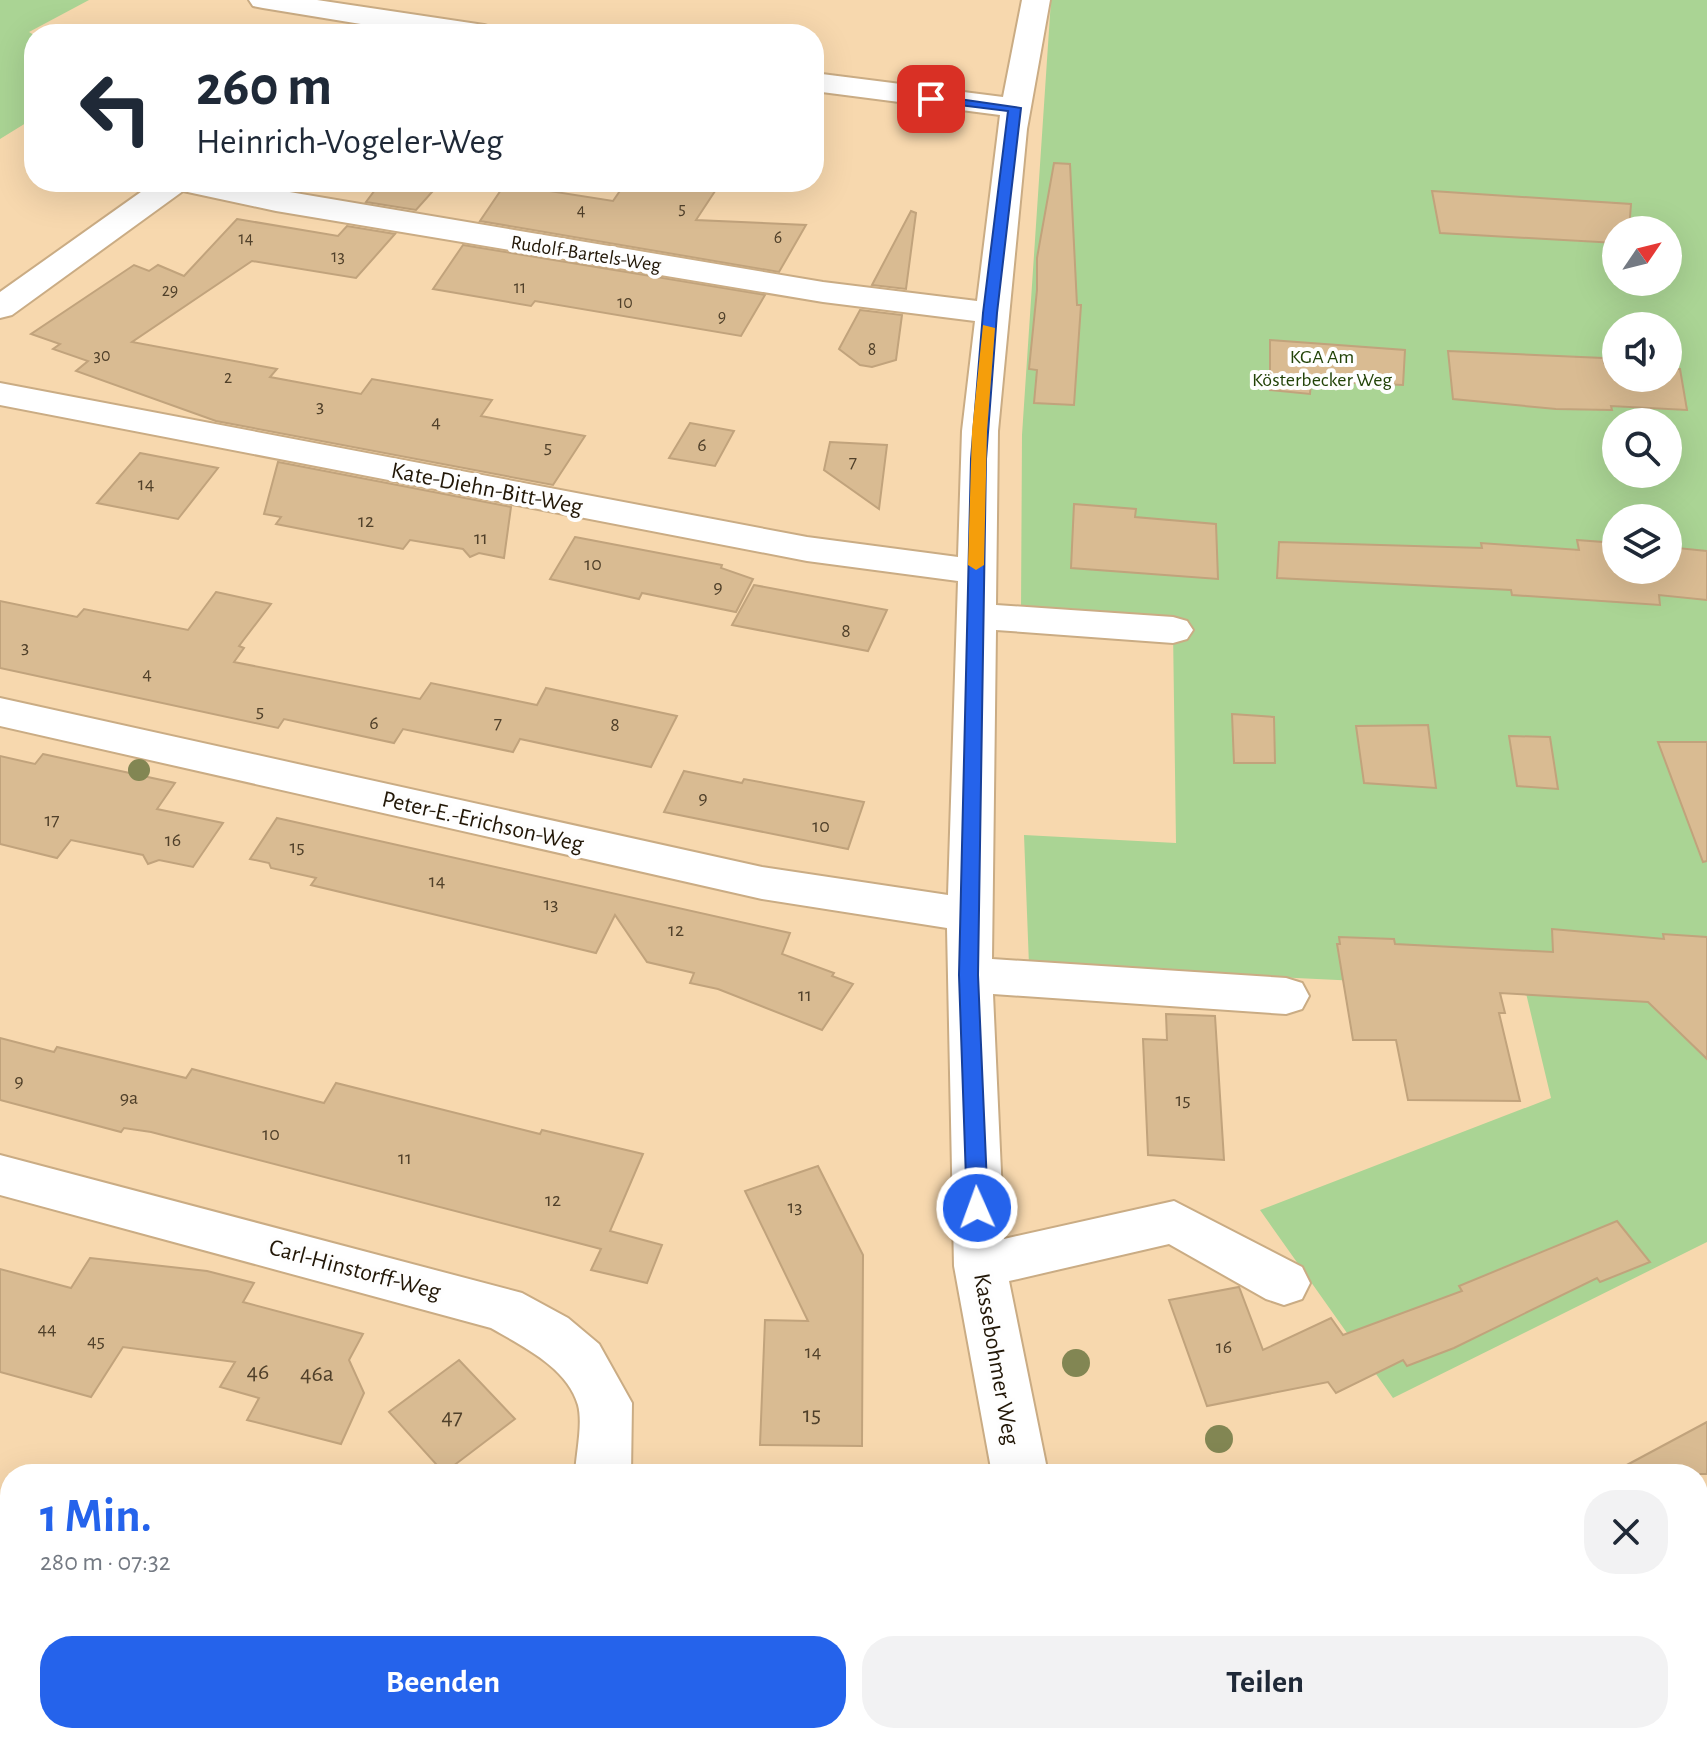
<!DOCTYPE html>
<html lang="de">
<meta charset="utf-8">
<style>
:root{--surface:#fff;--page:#f2f2f3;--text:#1f2937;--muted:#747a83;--accent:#2563eb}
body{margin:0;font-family:"Alegreya Sans",sans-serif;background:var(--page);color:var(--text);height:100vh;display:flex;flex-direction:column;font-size:30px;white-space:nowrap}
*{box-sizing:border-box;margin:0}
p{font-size:26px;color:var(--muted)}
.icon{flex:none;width:44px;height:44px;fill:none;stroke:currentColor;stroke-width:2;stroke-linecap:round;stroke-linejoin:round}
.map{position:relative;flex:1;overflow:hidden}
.details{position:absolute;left:0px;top:1464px;width:1708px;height:280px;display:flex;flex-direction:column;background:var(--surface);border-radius:32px 32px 0 0;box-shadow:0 8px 32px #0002}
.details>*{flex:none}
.top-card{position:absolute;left:24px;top:24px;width:800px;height:168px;border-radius:32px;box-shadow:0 8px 32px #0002;background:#fff;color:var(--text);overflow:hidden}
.needle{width:52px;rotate:55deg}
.controls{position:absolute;left:1602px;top:216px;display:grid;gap:16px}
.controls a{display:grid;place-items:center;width:80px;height:80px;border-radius:50%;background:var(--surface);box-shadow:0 8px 32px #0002;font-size:40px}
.pin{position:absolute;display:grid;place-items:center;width:68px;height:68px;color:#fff;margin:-34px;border-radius:16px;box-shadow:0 4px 12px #0006}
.me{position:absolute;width:88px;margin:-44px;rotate:358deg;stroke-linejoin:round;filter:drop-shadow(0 0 6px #0008)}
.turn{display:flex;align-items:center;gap:28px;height:168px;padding:0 40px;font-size:36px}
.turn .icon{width:104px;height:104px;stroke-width:2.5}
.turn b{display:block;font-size:56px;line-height:68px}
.round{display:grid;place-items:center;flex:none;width:84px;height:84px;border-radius:32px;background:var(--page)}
.overview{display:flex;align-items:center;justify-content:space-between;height:136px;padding:0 40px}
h1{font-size:48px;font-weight:700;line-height:60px;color:var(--accent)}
.action{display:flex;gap:16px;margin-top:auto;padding:16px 40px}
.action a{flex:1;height:92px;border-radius:32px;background:var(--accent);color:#fff;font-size:32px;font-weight:700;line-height:92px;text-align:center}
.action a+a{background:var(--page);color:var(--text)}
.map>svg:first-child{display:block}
</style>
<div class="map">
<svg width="1707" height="1744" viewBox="0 0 1707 1744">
<rect width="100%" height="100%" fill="#f7d8ae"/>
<g fill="#aad494" fill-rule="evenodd">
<path d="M0 0H89L29 32 34 35V118L0 139Z"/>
<path d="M1051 0H1707V1242L1393 1398 1260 1210 1551 1098 1525 989 1029 965 1024 835 1176 843 1173 630 1021 609 1022 435ZM1616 230H1668V282H1616ZM1616 326H1668V378H1616ZM1616 422H1668V474H1616ZM1616 518H1668V570H1616Z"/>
<path d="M932 1734H1035L1038 1744H933Z"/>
<path d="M1159 1734H1267L1271 1744H1162Z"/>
</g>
<g fill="#d9bb92" stroke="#c1a37c" stroke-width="2">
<path d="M1054 163 1070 164 1077 305H1081L1074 405 1034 403 1037 370 1029 369 1037 290V258Z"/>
<path d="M381 182H441L416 210 366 202Z"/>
<path d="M626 182H721L696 220 806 225 779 272 480 221 505 184 613 201Z"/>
<path d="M1432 191 1631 204 1629 230H1616V243L1440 233Z"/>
<path d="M911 211 916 213 906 289 872 285Z"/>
<path d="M237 219 338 236 347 226 395 234 356 278 252 261 132 342 277 369 270 377 361 394 372 379 492 400 481 416 585 436 553 485 216 421 76 371 88 361 53 349 60 344 31 334 134 265 149 271 158 265 184 276Z"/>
<path d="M463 245 765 295 741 336 535 301 531 306 433 289Z"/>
<path d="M860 310 902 315 896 360 872 367 860 365 839 349Z"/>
<path d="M1270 340 1405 350 1403 385 1311 381 1310 394 1270 390Z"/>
<path d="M1448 351 1603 358 1604 363 1616 364V378H1668V368L1680 369 1687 410 1611 406 1612 410 1556 409 1453 399Z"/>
<path d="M690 423 734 431 715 466 669 458Z"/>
<path d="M830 442 887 445 879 509 824 470Z"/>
<path d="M140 453 218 468 178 519 97 503Z"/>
<path d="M278 462 511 507 504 558 479 553 470 557 463 549 410 540 403 549 276 524 281 517 264 514Z"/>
<path d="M1074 504 1136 509 1135 517 1216 524 1218 579 1071 568Z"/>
<path d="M575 537 722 565 721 568 753 579 736 612 642 593 639 599 550 579Z"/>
<path d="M1577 540 1616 543V570H1668V547L1707 551V600L1659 595 1660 605 1512 595 1511 590 1277 578 1279 542 1482 548 1481 543 1579 550Z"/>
<path d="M754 585 887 610 868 651 732 625Z"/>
<path d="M216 592 271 604 239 646 244 648 234 662 420 699 431 683 537 705 546 688 677 716 651 767 520 739 513 752 403 729 394 743 284 719 278 728 0 668V601L77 617 84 609 188 630Z"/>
<path d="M1232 714 1274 717 1275 763H1234Z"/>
<path d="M1428 725 1436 788 1364 783 1356 726Z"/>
<path d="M1509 736 1550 737 1558 789 1517 786Z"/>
<path d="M1658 742H1707V861L1703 862Z"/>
<path d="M43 754 175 783 157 809 223 823 193 867 159 860 148 864 143 855 71 840 57 858 0 844V756L35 764Z"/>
<path d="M684 771 742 783 744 779 864 802 848 849 664 812Z"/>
<path d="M277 818 790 933 782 954 834 973 832 976 853 984 822 1030 718 989 690 983 694 973 647 962 615 915 596 953 311 885 316 878 271 868 269 863 250 859Z"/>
<path d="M1552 929 1664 939 1663 934 1707 937V1059L1648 1002 1500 993 1505 1013H1499L1520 1101 1408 1100 1396 1040H1353L1337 944H1340L1339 937 1394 939 1395 944 1553 952Z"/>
<path d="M1166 1014 1215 1016 1224 1160 1148 1155 1143 1039 1167 1040Z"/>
<path d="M0 1038 54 1052 57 1047 186 1078 192 1069 324 1103 336 1083 540 1134 542 1130 643 1154 610 1231 662 1245 647 1283 591 1270 601 1249 151 1132 124 1128 121 1132 0 1100Z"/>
<path d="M818 1166 863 1255 862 1446 760 1445 765 1320 808 1321 745 1191Z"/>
<path d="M1617 1221 1650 1262 1600 1282 1597 1278 1454 1348 1407 1366 1403 1360 1336 1393 1328 1382 1207 1406 1169 1300 1239 1287 1263 1350 1331 1318 1343 1335 1462 1291 1459 1286Z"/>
<path d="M90 1258 207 1271 254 1283 243 1302 363 1334 349 1360 364 1393 341 1444 247 1420 259 1398 220 1387 235 1362 123 1347 91 1397 0 1372V1269L71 1288Z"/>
<path d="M459 1360 515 1419 444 1473 389 1412Z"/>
<path d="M1707 1422V1474H1610Z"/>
</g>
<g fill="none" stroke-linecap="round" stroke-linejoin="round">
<defs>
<g id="minor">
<path d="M249 0H317L484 25 494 28 498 34 403 30 398 34H366L373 26 263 8 253 6Z"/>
<path d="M1022 0H1050L1027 129 998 431 996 605 1173 617 1187 621 1193 630 1187 639 1173 643 996 630 992 959 1286 978 1302 983 1309 996 1302 1009 1286 1014 993 994 1004 1239 1174 1201 1302 1267 1310 1283 1302 1299 1284 1305 1266 1299 1169 1244 1009 1281 1048 1474H992L954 1266 947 928 762 899 0 726V698L762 867 948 895 958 581 807 561 0 405V383L807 537 958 557 962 431 975 321 823 302 276 211 183 191 12 315 0 318V292L155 182H230L823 282 977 301 1000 115 814 91V73L1003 97Z"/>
<path d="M0 1155 522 1293 568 1318 599 1344 632 1403 631 1474H575C576 1454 583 1424 578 1405 567 1367 522 1346 491 1328L0 1195Z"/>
<path d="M1707 1602V1659L1698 1663V1606Z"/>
<path d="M1698 1720 1707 1744H1648L1644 1734H1698Z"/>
<path d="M548 1734H608L607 1744H547Z"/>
<path d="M1057 1734H1117L1119 1744H1059Z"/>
</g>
</defs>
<use href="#minor" stroke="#caac84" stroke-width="4"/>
<use href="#minor" fill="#fff" fill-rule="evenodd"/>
</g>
<g fill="#828653">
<circle cx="139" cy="770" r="11"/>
<circle cx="1076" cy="1363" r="14"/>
<circle cx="1219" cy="1439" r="14"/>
</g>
<path fill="#2563eb" stroke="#184099" stroke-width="2" d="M931 95 1021 108 997 313 986 459 978 975 988 1208 977 1217 967 1208 959 975 971 459 983 313 1008 111 927 101 925 99Z"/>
<path fill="#f59e0b" d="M983 325 995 328 987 431 984 565 976 570 968 565 972 431Z"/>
<g text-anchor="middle" stroke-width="8" stroke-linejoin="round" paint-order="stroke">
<g font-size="18" fill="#50402a">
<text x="682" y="214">5</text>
<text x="581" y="216">4</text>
<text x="778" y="243">6</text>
<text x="246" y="244">14</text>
<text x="338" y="262">13</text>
<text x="520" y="293">11</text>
<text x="170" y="296">29</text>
<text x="625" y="308">10</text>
<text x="722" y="322">9</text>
<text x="872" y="355">8</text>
<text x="102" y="361">30</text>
<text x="228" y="383">2</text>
</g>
<g font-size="20" fill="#221707" stroke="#fefefe">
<text transform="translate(586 253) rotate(9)" y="7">Rudolf-Bartels-Weg</text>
</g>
<g font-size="20" fill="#224308" stroke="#fefefe">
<text x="1322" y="363">KGA Am<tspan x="1322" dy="23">Kösterbecker Weg</tspan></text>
</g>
<g font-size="20" fill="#50402a">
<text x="320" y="412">3</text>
<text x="436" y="428">4</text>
<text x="702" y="451">6</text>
<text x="548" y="453">5</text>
<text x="853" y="468">7</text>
<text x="146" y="490">14</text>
<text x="366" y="527">12</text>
<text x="481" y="544">11</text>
<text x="593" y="570">10</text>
<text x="718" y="593">9</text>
<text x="846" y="637">8</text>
<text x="25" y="653">3</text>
<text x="147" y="680">4</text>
<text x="260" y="717">5</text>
<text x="374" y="729">6</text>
<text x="498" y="729">7</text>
<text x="615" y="731">8</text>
<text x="703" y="804">9</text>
<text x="52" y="826">17</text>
<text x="821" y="832">10</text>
<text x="173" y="846">16</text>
<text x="297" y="853">15</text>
<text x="437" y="887">14</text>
<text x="551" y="910">13</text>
<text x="676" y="936">12</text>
<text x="805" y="1001">11</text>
<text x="19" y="1087">9</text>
<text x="129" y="1104">9a</text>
<text x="1183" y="1106">15</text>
<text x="271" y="1140">10</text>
<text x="405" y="1164">11</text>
<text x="553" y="1206">12</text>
<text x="795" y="1213">13</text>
<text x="47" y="1335">44</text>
<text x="96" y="1347">45</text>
<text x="1224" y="1353">16</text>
<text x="813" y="1358">14</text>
</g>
<g font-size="24" fill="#221707" stroke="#fefefe">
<text transform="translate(487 488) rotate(11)" y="8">Kate-Diehn-Bitt-Weg</text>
<text transform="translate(483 821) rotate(13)" y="8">Peter-E.-Erichson-Weg</text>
<text transform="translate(355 1269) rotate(15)" y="8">Carl-Hinstorff-Weg</text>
<text transform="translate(997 1359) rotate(80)" y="8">Kassebohmer Weg</text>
</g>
<g font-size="24" fill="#50402a">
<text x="258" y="1379">46</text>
<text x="317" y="1381">46a</text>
<text x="812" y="1422">15</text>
<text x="452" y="1424">47</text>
</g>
</g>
</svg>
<div class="controls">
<a><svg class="needle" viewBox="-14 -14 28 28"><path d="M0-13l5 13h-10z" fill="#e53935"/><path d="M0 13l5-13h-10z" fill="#747a83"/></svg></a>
<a><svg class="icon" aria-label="sound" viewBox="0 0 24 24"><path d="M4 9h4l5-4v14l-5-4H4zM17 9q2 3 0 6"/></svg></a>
<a><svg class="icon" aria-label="search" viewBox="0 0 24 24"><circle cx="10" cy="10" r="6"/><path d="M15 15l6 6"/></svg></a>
<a><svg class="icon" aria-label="layers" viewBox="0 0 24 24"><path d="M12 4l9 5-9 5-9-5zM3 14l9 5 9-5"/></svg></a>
</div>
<div class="pin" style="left:931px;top:99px;background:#d93025"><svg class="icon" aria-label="arrive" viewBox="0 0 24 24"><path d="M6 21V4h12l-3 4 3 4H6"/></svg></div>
<svg class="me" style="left:977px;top:1208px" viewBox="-20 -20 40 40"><circle r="17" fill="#2563eb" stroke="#fff" stroke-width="3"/><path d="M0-11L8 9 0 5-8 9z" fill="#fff"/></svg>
<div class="top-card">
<div class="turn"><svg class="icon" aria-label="left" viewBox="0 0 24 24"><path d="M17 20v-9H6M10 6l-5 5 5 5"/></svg><div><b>260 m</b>Heinrich-Vogeler-Weg</div></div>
</div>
<section class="details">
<div class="overview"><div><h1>1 Min.</h1><p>280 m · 07:32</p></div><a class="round"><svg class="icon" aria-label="close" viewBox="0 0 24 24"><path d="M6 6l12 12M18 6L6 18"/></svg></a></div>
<div class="action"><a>Beenden</a><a>Teilen</a></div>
</section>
</div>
